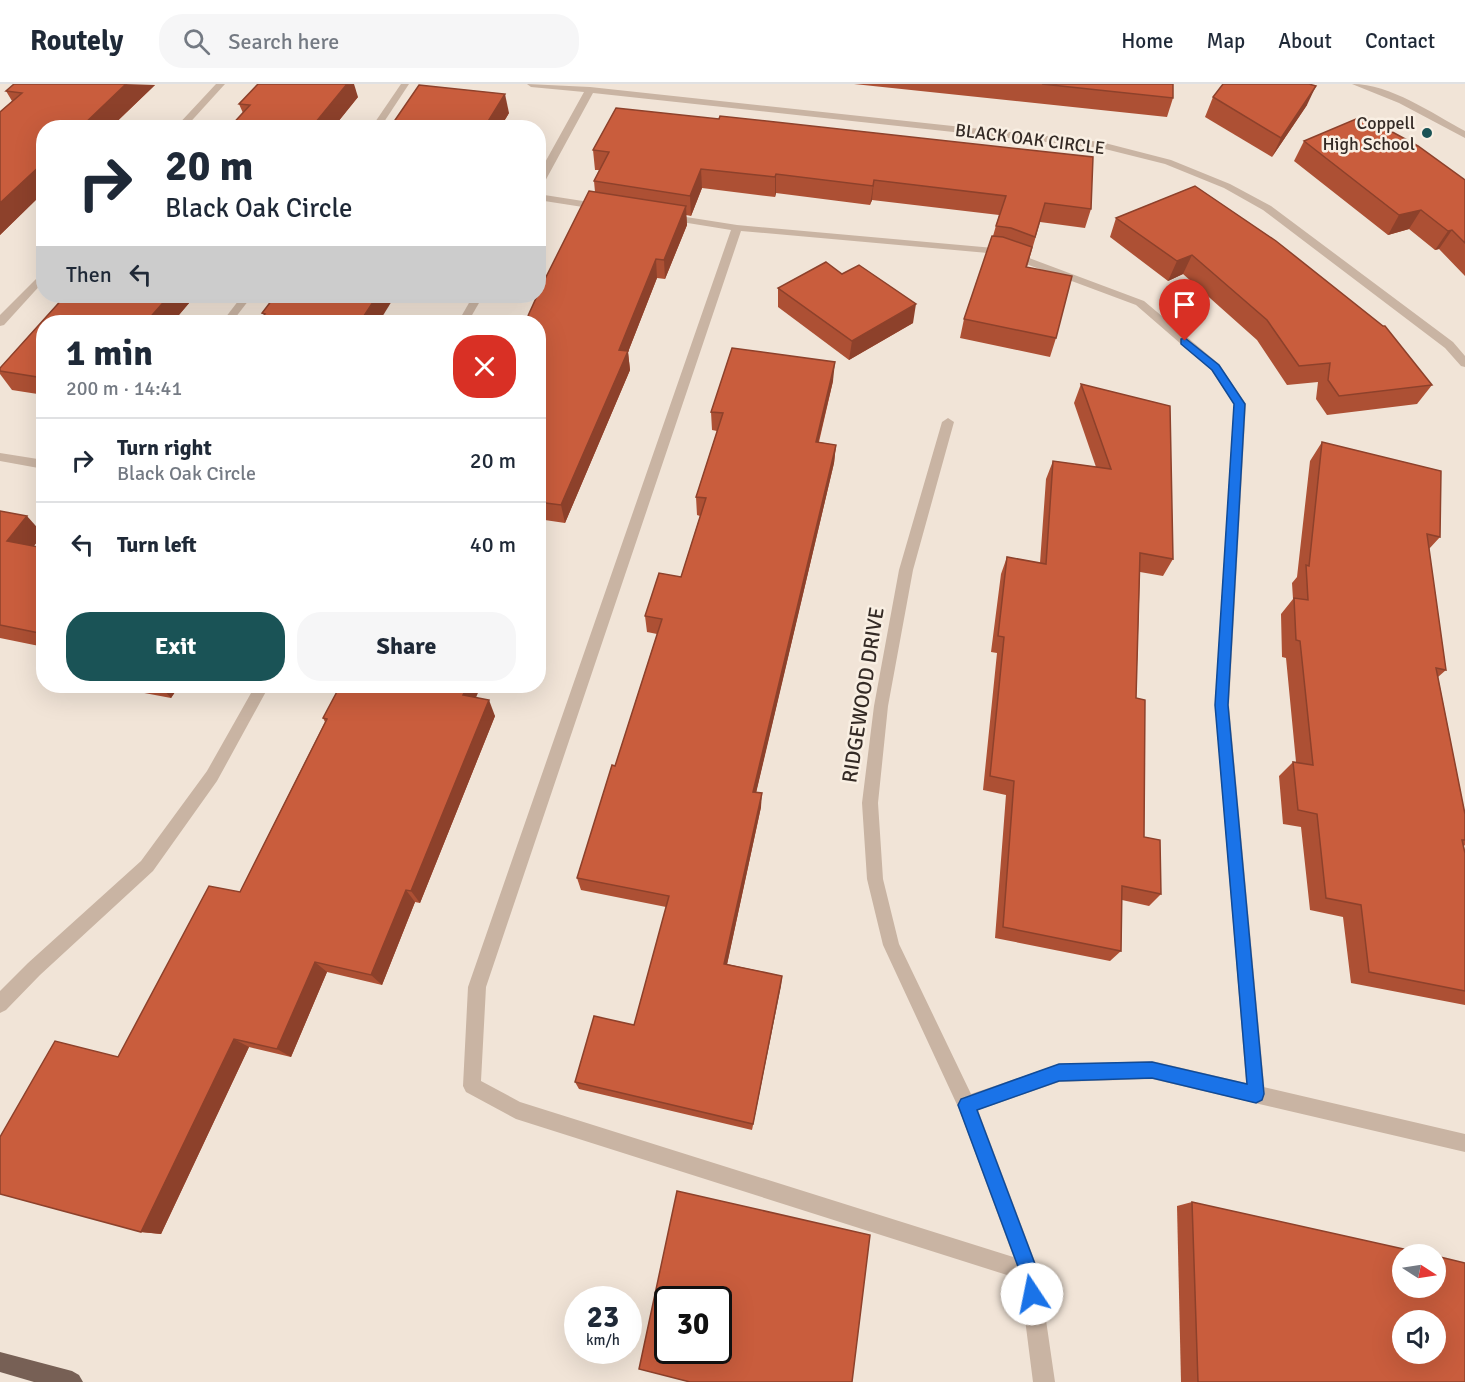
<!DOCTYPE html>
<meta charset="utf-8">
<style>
:root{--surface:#fff;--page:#f6f6f7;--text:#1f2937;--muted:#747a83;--line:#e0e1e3;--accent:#1a5356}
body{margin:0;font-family:Signika,sans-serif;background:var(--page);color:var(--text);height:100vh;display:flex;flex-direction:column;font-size:22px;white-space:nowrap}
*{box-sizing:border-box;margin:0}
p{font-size:20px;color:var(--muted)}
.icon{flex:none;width:33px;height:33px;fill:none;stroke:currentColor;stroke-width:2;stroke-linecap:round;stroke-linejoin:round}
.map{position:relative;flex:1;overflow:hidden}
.side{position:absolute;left:36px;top:231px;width:510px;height:378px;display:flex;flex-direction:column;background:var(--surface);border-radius:24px;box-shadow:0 6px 24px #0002}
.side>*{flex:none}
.banner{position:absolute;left:36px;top:36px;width:510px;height:183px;border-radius:24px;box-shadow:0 6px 24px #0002;background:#fff;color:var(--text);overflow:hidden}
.needle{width:39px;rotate:102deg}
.controls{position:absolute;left:1392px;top:1160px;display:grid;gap:12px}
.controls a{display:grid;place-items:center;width:54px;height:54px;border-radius:50%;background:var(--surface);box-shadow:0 6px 24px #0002;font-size:30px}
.speed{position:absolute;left:564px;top:1202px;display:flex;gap:12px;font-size:30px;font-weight:700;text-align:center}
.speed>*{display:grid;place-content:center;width:78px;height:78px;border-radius:50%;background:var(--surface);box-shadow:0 6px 24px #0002;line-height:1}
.speed small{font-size:15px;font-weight:400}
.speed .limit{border:3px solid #111;border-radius:9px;background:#fff;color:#111}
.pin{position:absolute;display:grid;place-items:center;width:51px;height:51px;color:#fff;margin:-62px -26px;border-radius:50% 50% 50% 0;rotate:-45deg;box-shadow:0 0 6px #0007}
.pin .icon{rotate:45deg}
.me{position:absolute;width:66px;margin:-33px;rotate:349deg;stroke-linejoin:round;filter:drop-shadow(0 0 4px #0008)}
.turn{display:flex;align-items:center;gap:21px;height:126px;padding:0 30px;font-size:27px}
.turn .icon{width:78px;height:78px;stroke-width:2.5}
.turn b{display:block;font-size:42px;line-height:51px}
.then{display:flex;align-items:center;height:57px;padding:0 30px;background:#0003;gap:12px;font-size:22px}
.round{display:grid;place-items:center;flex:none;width:63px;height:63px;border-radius:24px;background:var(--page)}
.summary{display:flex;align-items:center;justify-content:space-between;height:102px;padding:0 30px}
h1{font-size:36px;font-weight:700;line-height:45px}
.action{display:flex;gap:12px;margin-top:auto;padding:12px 30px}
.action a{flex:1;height:69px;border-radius:24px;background:var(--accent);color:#fff;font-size:24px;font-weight:700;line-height:69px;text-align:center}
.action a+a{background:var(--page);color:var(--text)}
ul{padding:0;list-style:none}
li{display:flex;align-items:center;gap:18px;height:84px;padding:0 30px;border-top:2px solid var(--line)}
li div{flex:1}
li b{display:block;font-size:22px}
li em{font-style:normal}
header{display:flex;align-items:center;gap:36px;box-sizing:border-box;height:84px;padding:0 30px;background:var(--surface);border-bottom:2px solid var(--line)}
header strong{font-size:28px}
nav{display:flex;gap:33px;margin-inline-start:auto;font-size:21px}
.search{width:420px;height:54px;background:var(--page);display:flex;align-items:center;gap:15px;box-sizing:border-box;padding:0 21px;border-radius:24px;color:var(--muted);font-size:22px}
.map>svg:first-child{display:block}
</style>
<header>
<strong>Routely</strong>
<div class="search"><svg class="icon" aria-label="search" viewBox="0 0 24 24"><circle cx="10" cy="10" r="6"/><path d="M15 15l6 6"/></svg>Search here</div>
<nav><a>Home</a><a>Map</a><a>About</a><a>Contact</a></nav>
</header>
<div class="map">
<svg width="1465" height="1298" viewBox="0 0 1465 1298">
<rect width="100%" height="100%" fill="#f1e4d7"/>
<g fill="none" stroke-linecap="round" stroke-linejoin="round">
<g fill="#c9b4a3" fill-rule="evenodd">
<path d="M401 0H409L380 44H371Z"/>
<path d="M538 110 602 120 607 123 602 126 538 116Z"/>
<path d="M667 130 737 141 1005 165 1144 217 1219 280 1246 320 1229 621 1265 1010 1262 1016 1256 1019 1250 1016 1247 1010 1215 621 1234 320 1211 286 1136 221 999 170 741 147 486 903 481 997 520 1018 1029 1178 1036 1181 1039 1188 1036 1195 1029 1198 516 1035 466 1008 463 1002 468 903 731 146 663 135 662 133Z"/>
<path d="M242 212H252L232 238H222Z"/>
</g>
<g fill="#c9b4a3" fill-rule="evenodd">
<path d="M216 0H225L185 44H175Z"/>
<path d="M527 0 590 3 1101 58 1171 76 1230 100 1271 122 1453 258 1465 272V283L1461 282 1445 264 1263 126 1224 104 1165 80 1101 64 593 9 543 101 538 104V91L584 8 531 3Z"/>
<path d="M1352 0C1391 0 1431 29 1465 47V54L1399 19Z"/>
<path d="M44 187V197L4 241 0 242V231Z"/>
<path d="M473 212H483L468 238H458Z"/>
<path d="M948 334 954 338 913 486 888 622 878 719 883 795 899 860 971 1010 1059 980 1152 977 1465 1050V1068L1152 995 1059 998 978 1026 1039 1188 1055 1298H1033L1019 1188 959 1025 883 861 867 795 862 719 874 622 899 486 942 338Z"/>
<path d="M0 369 44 376V385L0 377Z"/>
<path d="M255 602H269L217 697 153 787 40 891 6 926 0 929V907L28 879 141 777 207 687Z"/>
</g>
<path fill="#776055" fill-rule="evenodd" d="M0 1268 72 1287 79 1291 83 1298H34L0 1288Z"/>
</g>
<g fill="#ad5034">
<path d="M854 0H1173V14L1167 33Z"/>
<path d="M155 1 44 108 0 151V28L12 17 6 7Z"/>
<path d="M358 13 333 44H229L243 29 239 20Z"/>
<path d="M1213 13 1307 21 1272 73 1205 33Z"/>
<path d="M616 24 1091 125 1085 144 1040 138 1027 183 1056 254 1050 273 960 254 964 235 993 152 999 131 872 116 870 121 776 109 775 113 702 104 691 132 686 131 687 141 665 195 657 194 628 268 630 286 565 439 538 435V238H527V234L595 108 594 97 599 86H595L593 66Z"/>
<path d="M509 29 500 44H394L393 39Z"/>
<path d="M1304 57 1465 96V192L1439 165 1435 166 1409 145 1388 151 1294 77Z"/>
<path d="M1195 102 1432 301 1417 320 1327 331 1316 315 1318 298 1287 301 1257 256 1183 190 1168 197 1110 153 1116 134Z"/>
<path d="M778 204 913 239 849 276 778 223Z"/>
<path d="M65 212H195L173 238H44V311L12 306 0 290V284Z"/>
<path d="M833 297 819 358 836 361 834 379 756 708 761 723 727 880 782 892 752 1046 579 1005 575 998 634 941 666 823 581 806 577 794 615 682 657 550 647 548 645 532 681 493 700 432 697 431 696 413 717 347 712 346 711 328Z"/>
<path d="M1081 300 1173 475 1163 492 1140 488 1136 614 1144 753 1161 810 1149 822 1122 816 1121 867 1110 877 995 854 1006 711 983 706 997 569 991 568 1001 490 1007 473 1040 479 1046 395 1053 377 1096 383 1074 319Z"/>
<path d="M1322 358 1440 453 1429 465 1446 586 1438 593 1465 730V761L1464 762 1465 769V921L1351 899 1343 833 1310 826 1301 743 1283 740 1279 692 1293 678H1296L1286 574 1282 573 1281 530 1293 515 1292 499 1297 493 1310 377Z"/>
<path d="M0 427 43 450 34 462 44 464V563L0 554Z"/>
<path d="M107 602H179L171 614Z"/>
<path d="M476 614 495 632 420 819 415 818 382 901 327 888 291 973 249 963 161 1150 141 1148 118 973 240 808 325 638 323 634Z"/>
<path d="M1192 1118 1465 1298H1181L1177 1122Z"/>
</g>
<g fill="#8d412b">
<path d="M126 0 155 1 110 44H80Z"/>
<path d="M347 0H354L358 13 333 44H311Z"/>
<path d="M1316 2 1307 21 1272 73 1281 54Z"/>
<path d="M505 10 509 29 500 44H484Z"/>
<path d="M44 78V108L0 151V119Z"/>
<path d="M701 85 702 104 691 132 690 112Z"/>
<path d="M776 90V109L775 113V93Z"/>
<path d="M874 96 872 116 870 121 873 102Z"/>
<path d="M686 122 687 141 665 195 664 176Z"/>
<path d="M1421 126 1409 145 1388 151 1399 131Z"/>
<path d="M1452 146 1439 165 1435 166 1448 147Z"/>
<path d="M1192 171 1183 190 1168 197 1177 177Z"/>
<path d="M656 175 657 194 628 268 630 286 565 439 561 421 619 266Z"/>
<path d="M169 212H195L173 238H146Z"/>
<path d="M377 212H395L379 238H360Z"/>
<path d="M916 220 913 239 849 276 852 257Z"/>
<path d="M835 278 833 297 814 376 816 358Z"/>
<path d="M836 361 834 379 753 722V708Z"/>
<path d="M27 432 43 450 24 475 7 457Z"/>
<path d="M160 602H179L171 614Z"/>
<path d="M468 602H481L470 627 463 611Z"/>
<path d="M489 616 495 632 420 819 411 807Z"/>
<path d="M762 709 761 723 725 890 724 880Z"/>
<path d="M406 806 415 818 382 901 371 891Z"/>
<path d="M315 878 327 888 291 973 277 965Z"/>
<path d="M782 892 781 902 752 1046 753 1040Z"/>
<path d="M234 955 249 963 161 1150 141 1148Z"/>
</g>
<g fill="#c95d3d" stroke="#8d412b" stroke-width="1.5" fill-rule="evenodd">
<path d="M14 0H126L80 44H44V78L0 119V28L22 9 6 7Z"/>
<path d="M258 0H347L311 44H229L250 21 239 20Z"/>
<path d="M1042 0H1173V14Z"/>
<path d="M1223 0H1309L1316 2 1281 54 1213 13Z"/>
<path d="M419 1 505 10 484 44H397L399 40 393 39Z"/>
<path d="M616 24 719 35 720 32 1093 73 1091 125 1045 119 1035 153 1011 144 996 142 1006 112 874 96 873 102 776 90 775 93 701 85 690 112 594 97 609 68 593 66Z"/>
<path d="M1363 32 1418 62 1465 96V159L1452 146 1448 147 1421 126 1399 131 1304 57Z"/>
<path d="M1195 102 1276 157 1383 242H1385L1432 301 1339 312 1328 296 1330 279 1299 282 1267 236 1192 171 1177 177 1116 134Z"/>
<path d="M589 107 686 122 664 176 656 175 619 266 628 267 561 421 538 418V238H527L529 234H527L537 212H538V209Z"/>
<path d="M992 152 1003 153 1032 163 1026 183 1072 192 1056 254 964 235Z"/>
<path d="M826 178 842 190 859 181 916 220 852 257 778 204Z"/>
<path d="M65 212H169L146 238H44V294L0 287V284Z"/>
<path d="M275 212H377L360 238H259L265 230 262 229Z"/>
<path d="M732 264 835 278 816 358 836 361 753 708 762 709 724 880 782 892 753 1040 575 998 594 932 634 941 669 812 577 794 612 681 615 682 662 535 645 532 659 489 681 493 706 414 696 413 723 329 711 328Z"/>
<path d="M1081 300 1170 322 1173 475 1140 469 1136 614 1145 616 1144 753 1160 756 1161 810 1122 802 1121 867 1003 843 1014 697 990 692 1004 553 998 552 1007 473 1046 480 1053 377 1111 385Z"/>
<path d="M1322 358 1441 387 1440 453 1427 450 1446 586 1436 584 1465 730V756H1462L1465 769V907L1369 888 1361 821 1326 814 1317 730 1298 726 1293 678 1313 681 1300 557 1296 556 1294 514 1308 516 1306 481 1309 482Z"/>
<path d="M0 427 27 432 7 457 44 464V550L0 541Z"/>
<path d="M340 602H468L463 611 489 616 411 807 406 806 371 891 315 878 277 965 234 955 141 1148 0 1110V1053L55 957 118 973 209 802 240 808 327 635 323 634Z"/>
<path d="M677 1107 870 1151 852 1298H690L639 1285ZM668 1215H718V1266H668Z"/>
<path d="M1192 1118 1426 1170H1402V1203H1436V1172L1465 1179V1298H1198ZM1402 1236H1436V1269H1402Z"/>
</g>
<path fill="#1a73e8" stroke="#114b97" stroke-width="1.5" d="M1185 254 1219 281 1245 320 1228 621 1264 1010 1262 1016 1256 1019 1152 994 1059 997 977 1026 1038 1188 1041 1210 1039 1217 1032 1220 1025 1217 1020 1188 958 1021 961 1015 1059 980 1152 978 1247 1000 1215 621 1234 320 1212 286 1181 260V255Z"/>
<circle fill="#1a5356" stroke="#f9efe3" stroke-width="2" cx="1427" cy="49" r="6"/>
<g text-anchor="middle" stroke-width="5" stroke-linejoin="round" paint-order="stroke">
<g font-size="18" fill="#342a25" stroke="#f9efe3" text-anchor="end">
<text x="1415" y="45">Coppell<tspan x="1415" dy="21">High School</tspan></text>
</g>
<g font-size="18" fill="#342a25" stroke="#f9efe3">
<text transform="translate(1030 55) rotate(7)" y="6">BLACK OAK CIRCLE</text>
</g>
<g font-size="21" fill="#342a25" stroke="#f9efe3">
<text transform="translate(863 611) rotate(-81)" y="7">RIDGEWOOD DRIVE</text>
</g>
</g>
</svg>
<div class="controls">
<a><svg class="needle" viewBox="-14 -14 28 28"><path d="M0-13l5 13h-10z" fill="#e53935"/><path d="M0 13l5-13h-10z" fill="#747a83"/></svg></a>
<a><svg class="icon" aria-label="sound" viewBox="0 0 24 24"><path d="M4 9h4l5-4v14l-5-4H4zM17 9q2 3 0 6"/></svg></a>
</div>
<div class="speed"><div>23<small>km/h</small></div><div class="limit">30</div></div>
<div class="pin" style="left:1185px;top:257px;background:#d93025"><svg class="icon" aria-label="arrive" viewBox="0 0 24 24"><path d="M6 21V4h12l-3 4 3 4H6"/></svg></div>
<svg class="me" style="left:1032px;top:1210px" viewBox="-20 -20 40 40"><circle r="19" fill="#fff"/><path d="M0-13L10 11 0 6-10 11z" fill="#1a73e8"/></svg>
<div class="banner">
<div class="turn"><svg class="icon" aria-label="right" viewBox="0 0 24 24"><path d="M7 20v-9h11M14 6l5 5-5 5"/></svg><div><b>20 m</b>Black Oak Circle</div></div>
<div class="then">Then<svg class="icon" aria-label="left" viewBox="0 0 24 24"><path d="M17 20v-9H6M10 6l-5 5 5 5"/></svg></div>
</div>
<section class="side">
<div class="summary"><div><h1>1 min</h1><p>200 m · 14:41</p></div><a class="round" style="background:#d93025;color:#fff"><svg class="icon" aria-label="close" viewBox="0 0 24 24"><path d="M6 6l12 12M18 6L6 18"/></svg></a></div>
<ul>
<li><svg class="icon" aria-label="right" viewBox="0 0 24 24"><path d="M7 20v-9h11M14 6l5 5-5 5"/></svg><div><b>Turn right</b><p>Black Oak Circle</p></div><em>20 m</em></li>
<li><svg class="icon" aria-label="left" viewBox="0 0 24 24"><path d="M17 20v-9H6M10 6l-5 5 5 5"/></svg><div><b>Turn left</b></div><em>40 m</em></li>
</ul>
<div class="action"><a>Exit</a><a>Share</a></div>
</section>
</div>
